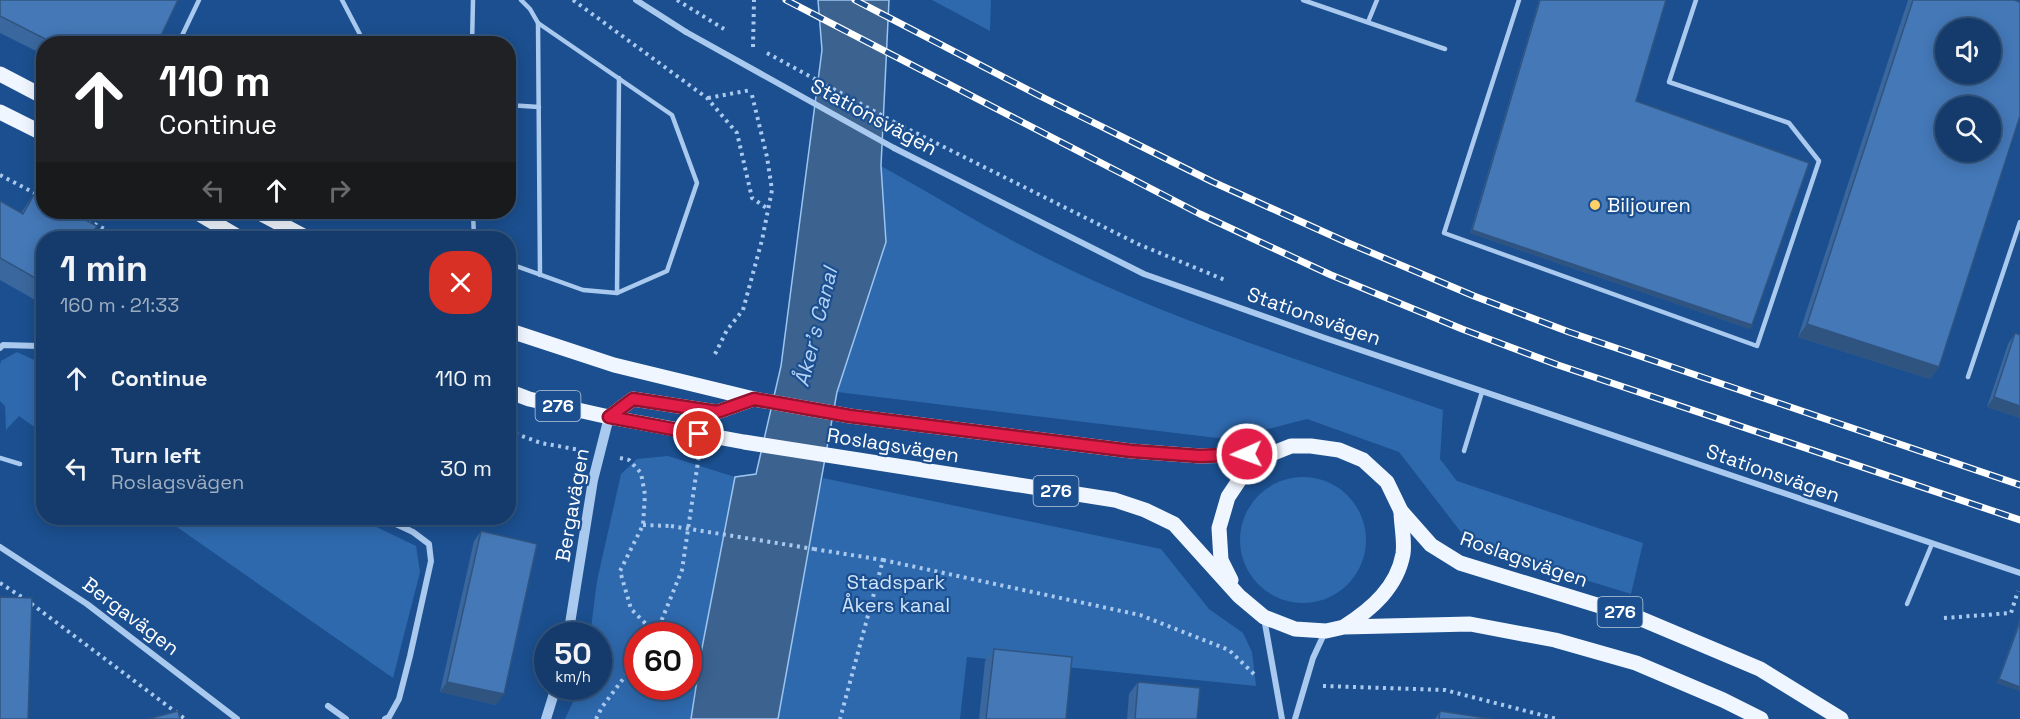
<!DOCTYPE html>
<meta charset="utf-8">
<style>
:root{--surface:#143b6b;--page:#214673;--text:#f1f3f6;--muted:#9dadc1;--line:#33557e}
body{margin:0;font-family:"Space Grotesk",sans-serif;background:var(--page);color:var(--text);height:100vh;display:flex;flex-direction:column;font-size:22px;white-space:nowrap}
*{box-sizing:border-box;margin:0}
p{font-size:20px;color:var(--muted)}
.icon{flex:none;width:33px;height:33px;fill:none;stroke:currentColor;stroke-width:2;stroke-linecap:round;stroke-linejoin:round}
.map{position:relative;flex:1;overflow:hidden}
.side{position:absolute;left:36px;top:231px;width:480px;height:294px;display:flex;flex-direction:column;background:var(--surface);border-radius:24px;box-shadow:0 3px 15px #0003,0 0 0 2px var(--line)}
.side>*{flex:none}
.guide{position:absolute;left:36px;top:36px;width:480px;height:183px;border-radius:24px;box-shadow:0 3px 15px #0003,0 0 0 2px var(--line);background:#202124;color:#fff;overflow:hidden}
.controls{position:absolute;left:1935px;top:18px;display:grid;gap:12px}
.controls a{display:grid;place-items:center;width:66px;height:66px;border-radius:50%;background:var(--surface);box-shadow:0 3px 15px #0003,0 0 0 2px var(--line);font-size:30px}
.speed{position:absolute;left:534px;top:622px;display:flex;gap:12px;font-size:30px;font-weight:700;text-align:center}
.speed>*{display:grid;place-content:center;width:78px;height:78px;border-radius:50%;background:var(--surface);box-shadow:0 3px 15px #0003,0 0 0 2px var(--line);line-height:1}
.speed small{font-size:15px;font-weight:400}
.speed .limit{border:9px solid #d22;background:#fff;color:#111}
.pin{position:absolute;display:grid;place-items:center;width:51px;height:51px;color:#fff;margin:-26px;border:3px solid #fff;border-radius:50%;box-shadow:0 2px 6px #0007}
.me{position:absolute;width:66px;margin:-33px;rotate:268deg;stroke-linejoin:round;filter:drop-shadow(0 0 4px #0008)}
.turn{display:flex;align-items:center;gap:21px;height:126px;padding:0 24px;font-size:27px}
.turn .icon{width:78px;height:78px;stroke-width:2.5}
.turn b{display:block;font-size:42px;line-height:51px}
.lanes{display:flex;align-items:center;height:57px;padding:0 24px;background:#0003;justify-content:center;gap:30px;direction:ltr}
.lanes .off{opacity:.35}
.round{display:grid;place-items:center;flex:none;width:63px;height:63px;border-radius:24px;background:var(--page)}
.summary{display:flex;align-items:center;justify-content:space-between;height:102px;padding:0 24px}
h1{font-size:36px;font-weight:700;line-height:45px}
ul{padding:0;list-style:none}
li{display:flex;align-items:center;gap:18px;height:90px;padding:0 24px}
li div{flex:1}
li b{display:block;font-size:22px}
li em{font-style:normal}
.map>svg:first-child{display:block}
</style>
<div class="map">
<svg width="2020" height="719" viewBox="0 0 2020 719">
<rect width="100%" height="100%" fill="#1b4f8f"/>
<g fill="#2e69ad" fill-rule="evenodd">
<path d="M932 0H991L990 31Z"/>
<path d="M881 166C934 195 986 228 1040 255 1168 320 1307 362 1443 410L1440 459 1457 481 1643 543 1631 594 1471 545 1399 452 1307 419 1257 432 1217 438 837 392 886 242Z"/>
<path d="M17 352 43 364V433L19 416 6 430 5 406 0 401V365L1 361Z"/>
<path d="M668 456 735 477 694 719H565L580 687H598V636H590L597 581 621 474 637 459ZM638 636H688V687H638Z"/>
<circle cx="1303" cy="540" r="63"/>
<path d="M823 478 1161 549 1209 609 1243 633 1252 652 1256 686 967 657 960 719H778L812 527Z"/>
<path d="M164 518H358L416 546 420 572 393 678Z"/>
</g>
<path fill="#3c6290" stroke="#9cc4f0" stroke-width="1.5" d="M818 0H889L881 166 886 242 837 392 778 719H691L702 648 735 477 756 474 781 366 822 50Z"/>
<g fill="none" stroke-linecap="round" stroke-linejoin="round">
<g stroke="#a9c9ee" stroke-width="4" stroke-dasharray="3 4.5" stroke-linecap="butt">
<path d="M573 0 707 98 737 133 752 198 768 209"/>
<path d="M677 0 724 29"/>
<path d="M753 47 754 0"/>
<path d="M708 98 751 90"/>
<path d="M896 123 1138 244 1225 280"/>
<path d="M0 175 44 198"/>
<path d="M81 217 122 238"/>
<path d="M715 354 727 330 743 310 762 240 772 190 767 157 751 91"/>
<path d="M508 431 541 443 580 450"/>
<path d="M620 458 629 460 641 473 645 495 643 525 620 571 631 609 656 634 655 636"/>
<path d="M643 525 671 526"/>
<path d="M814 549 883 560 840 719"/>
<path d="M883 560 1140 615 1229 650 1255 675"/>
<path d="M0 583 25 599 185 719"/>
<path d="M1944 618 2011 613 2018 591"/>
<path d="M656 634 682 570 699 455"/>
<path d="M1323 686 1445 690 1557 719"/>
<path d="M596 719 602 707 638 659"/>
</g>
<g stroke="#a9c9ee" stroke-width="4.5">
<path d="M342 0 365 44"/>
<path d="M1303 0 1445 49"/>
<path d="M1519 0 1444 233 1757 346 1819 161 1789 123 1669 82 1696 0"/>
<path d="M1368 22 1377 0"/>
<path d="M538 23 540 275"/>
<path d="M178 44 199 0"/>
<path d="M472 44 473 0"/>
<path d="M508 105 539 107"/>
<path d="M473 212 474 238"/>
<path d="M508 263 583 290 617 293 667 271 697 183 672 115 538 23 530 9 521 0"/>
<path d="M617 293 619 78"/>
<path d="M1968 377 2020 222"/>
<path d="M1464 451 1482 392"/>
<path d="M0 458 20 464"/>
<path d="M1907 604 1932 544"/>
</g>
<g stroke="#a9c9ee" stroke-width="6">
<path d="M636 0 686 32"/>
<path d="M894 148 1144 274 1325 338 2020 573"/>
<path d="M0 348 3 345 39 346 44 348"/>
<path d="M383 518 413 532 429 544 431 561 410 656 399 699 389 717 385 719"/>
<path d="M0 547 87 604 237 719"/>
<path d="M1264 618 1282 719"/>
<path d="M328 706 346 719"/>
<path d="M1295 719 1313 658 1325 632"/>
</g>
<g stroke="#a9c9ee" stroke-width="10">
<path d="M568 636 593 480 609 417"/>
<path d="M546 719 556 687"/>
</g>
<g stroke="#f0f6ff" stroke-width="15">
<path d="M0 74 44 97"/>
<path d="M0 112 44 134"/>
<path d="M196 212 240 238"/>
<path d="M258 212 307 238"/>
<path d="M508 330 614 365 754 399 850 416 1131 451 1200 456 1271 454"/>
<path d="M508 391 529 399 609 417 744 442 1115 500 1145 510 1174 524 1239 596 1264 617 1295 629 1326 631 1344 627 1470 624 1555 640 1636 663 1723 700 1761 719"/>
<path d="M609 417 633 399 717 412 754 399"/>
<path d="M1231 580 1221 560 1219 528 1228 497 1244 473 1271 454 1291 446H1311L1339 450 1363 460 1387 482 1401 511 1431 545 1460 563 1639 618 1760 669 1841 719"/>
<path d="M1345 626C1372 609 1397 587 1403 554 1405 541 1401 524 1401 511"/>
</g>
<defs>
<g id="rail">
<path d="M786 0 1200 214 1331 275 1462 329 1558 365 2020 520"/>
<path d="M855 0 1038 95 1213 182 1346 242 1474 296 1569 332 2020 485"/>
</g>
</defs>
<use href="#rail" stroke="#fff" stroke-width="7"/>
<use href="#rail" stroke="#1b4f8f" stroke-width="4.5" stroke-dasharray="14" stroke-linecap="butt"/>
<g stroke="#a9c9ee" stroke-width="4" stroke-dasharray="3 4.5" stroke-linecap="butt">
<path d="M767 53 896 123"/>
<path d="M671 526 814 549"/>
</g>
<path stroke="#a9c9ee" stroke-width="6" d="M686 32 894 148"/>
</g>
<g fill="#3a679d">
<path d="M0 0 157 44H44V55L0 33Z"/>
<path d="M1539 0H1666L1636 101 1752 325 1750 329 1470 233Z"/>
<path d="M1908 0H2014L1939 367 1930 379 1798 337Z"/>
<path d="M36 191 95 229 44 238V305L0 280V201L21 213Z"/>
<path d="M2015 333 2020 335V418L1987 407 2008 344Z"/>
<path d="M44 367V386L34 380Z"/>
<path d="M481 531 496 705 440 692 474 541Z"/>
<path d="M2020 619V691L1997 683Z"/>
<path d="M994 649 1066 719H979L985 661Z"/>
<path d="M1138 682 1197 719H1127L1129 694Z"/>
<path d="M1440 711 1492 719H1435Z"/>
</g>
<g fill="#305480">
<path d="M1472 230 1752 325 1750 329 1470 233Z"/>
<path d="M1807 324 1939 367 1930 379 1798 337Z"/>
<path d="M1994 397 2020 406V418L1987 407Z"/>
<path d="M1999 679 2020 687V691L1997 683Z"/>
<path d="M447 682 504 694 496 705 440 692Z"/>
</g>
<g fill="#4478b7" stroke="#305480" stroke-width="1.5" fill-rule="evenodd">
<path d="M0 0H178L157 44H55L0 16Z"/>
<path d="M1540 0H1666L1636 101 1809 163 1752 325 1472 230Z"/>
<path d="M1913 0H2014L2020 2V116L1939 367 1807 324ZM1946 28H1990V74H1946ZM1946 106H1990V152H1946Z"/>
<path d="M36 191 44 196V212H71L97 226 95 229 112 238H44V283L0 258V201L23 214Z"/>
<path d="M2015 333 2020 335V406L1994 397Z"/>
<path d="M44 367V381L37 376Z"/>
<path d="M481 531 537 544 504 694 447 682Z"/>
<path d="M0 597 32 598 28 719H0Z"/>
<path d="M2020 622V687L1999 679Z"/>
<path d="M994 649 1072 657 1066 719H986Z"/>
<path d="M1138 682 1200 688 1197 719H1135Z"/>
<path d="M178 711 180 719H148Z"/>
<path d="M1440 711 1492 719H1439Z"/>
</g>
<g fill="none" stroke-linecap="round" stroke-linejoin="round">
<defs>
<path id="route" d="M699 434 609 417 633 399 717 412 754 399 850 416 1131 451 1200 456 1247 454"/>
</defs>
<use href="#route" stroke="#92132f" stroke-width="15"/>
<use href="#route" stroke="#e11d48" stroke-width="10"/>
</g>
<circle fill="#ffd166" stroke="#1b4f8f" stroke-width="2" cx="1595" cy="205" r="6"/>
<g text-anchor="middle" stroke-width="4.5" stroke-linejoin="round" paint-order="stroke">
<g fill="#1b4f8f" stroke="#bbcadd" stroke-width="1.5">
<rect x="535.5" y="391" width="45" height="30" rx="4.5"/>
<rect x="1033.5" y="476" width="45" height="30" rx="4.5"/>
<rect x="1597.5" y="597" width="45" height="30" rx="4.5"/>
</g>
<g font-size="18" font-weight="bold" fill="#fff">
<text x="558" y="412">276</text>
<text x="1056" y="497">276</text>
<text x="1620" y="618">276</text>
</g>
<g font-size="20" fill="#fff" stroke="#1b4f8f">
<text transform="translate(874 117) rotate(28)" y="7">Stationsvägen</text>
<text transform="translate(1314 316) rotate(19)" y="7">Stationsvägen</text>
<text transform="translate(893 445) rotate(9)" y="7">Roslagsvägen</text>
<text transform="translate(1773 473) rotate(19)" y="7">Stationsvägen</text>
<text transform="translate(572 505) rotate(-80)" y="7">Bergavägen</text>
<text transform="translate(1524 559) rotate(19)" y="7">Roslagsvägen</text>
<text transform="translate(131 616) rotate(37)" y="7">Bergavägen</text>
</g>
<g font-size="20" fill="#fff" stroke="#1b4f8f" text-anchor="start">
<text x="1607" y="212">Biljouren</text>
</g>
<g font-size="20" fill="#cfe3fa" stroke="#1b4f8f">
<text x="896" y="589">Stadspark<tspan x="896" dy="23">Åkers kanal</tspan></text>
</g>
<g font-size="21" font-style="italic" fill="#b5d3f5" stroke="#1b4f8f">
<text transform="translate(816 327) rotate(-76)" y="7">Åker's Canal</text>
</g>
</g>
</svg>
<div class="controls">
<a><svg class="icon" aria-label="sound" viewBox="0 0 24 24"><path d="M4 9h4l5-4v14l-5-4H4zM17 9q2 3 0 6"/></svg></a>
<a><svg class="icon" aria-label="search" viewBox="0 0 24 24"><circle cx="10" cy="10" r="6"/><path d="M15 15l6 6"/></svg></a>
</div>
<div class="speed"><div>50<small>km/h</small></div><div class="limit">60</div></div>
<div class="pin" style="left:699px;top:434px;background:#d93025"><svg class="icon" aria-label="arrive" viewBox="0 0 24 24"><path d="M6 21V4h12l-3 4 3 4H6"/></svg></div>
<svg class="me" style="left:1247px;top:454px" viewBox="-20 -20 40 40"><circle r="17" fill="#e11d48" stroke="#fff" stroke-width="3"/><path d="M0-11L8 9 0 5-8 9z" fill="#fff"/></svg>
<div class="guide">
<div class="turn"><svg class="icon" aria-label="ahead" viewBox="0 0 24 24"><path d="M12 20V5M6 11l6-6 6 6"/></svg><div><b>110 m</b>Continue</div></div>
<div class="lanes"><svg class="icon off" aria-label="left" viewBox="0 0 24 24"><path d="M17 20v-9H6M10 6l-5 5 5 5"/></svg><svg class="icon" aria-label="ahead" viewBox="0 0 24 24"><path d="M12 20V5M6 11l6-6 6 6"/></svg><svg class="icon off" aria-label="right" viewBox="0 0 24 24"><path d="M7 20v-9h11M14 6l5 5-5 5"/></svg></div>
</div>
<section class="side">
<div class="summary"><div><h1>1 min</h1><p>160 m · 21:33</p></div><a class="round" style="background:#d93025;color:#fff"><svg class="icon" aria-label="close" viewBox="0 0 24 24"><path d="M6 6l12 12M18 6L6 18"/></svg></a></div>
<ul>
<li><svg class="icon" aria-label="ahead" viewBox="0 0 24 24"><path d="M12 20V5M6 11l6-6 6 6"/></svg><div><b>Continue</b></div><em>110 m</em></li>
<li><svg class="icon" aria-label="left" viewBox="0 0 24 24"><path d="M17 20v-9H6M10 6l-5 5 5 5"/></svg><div><b>Turn left</b><p>Roslagsvägen</p></div><em>30 m</em></li>
</ul>
</section>
</div>
